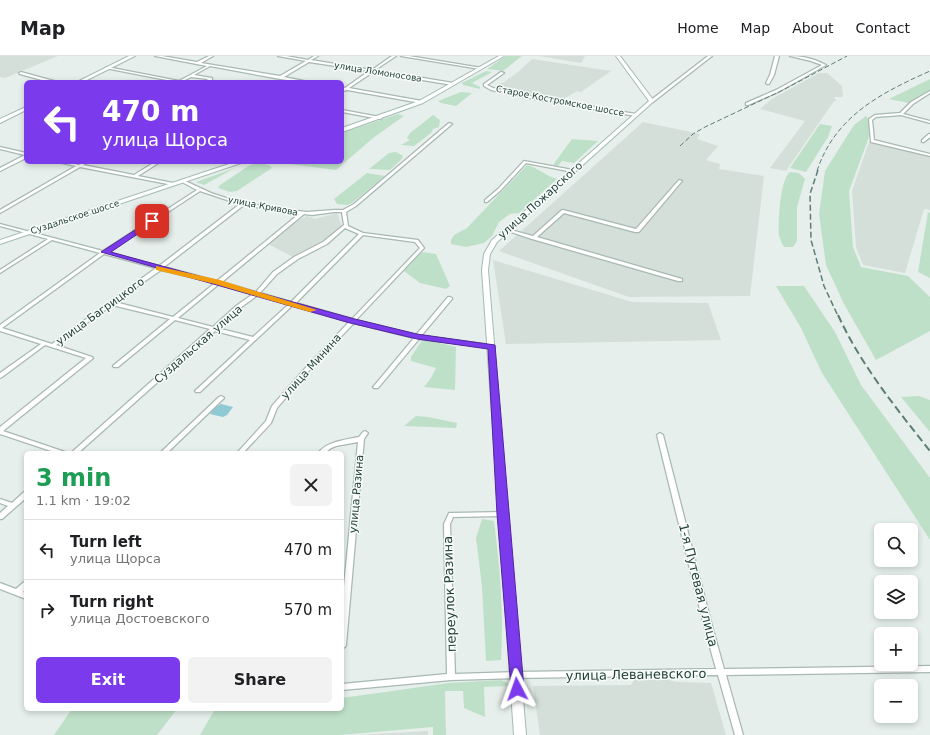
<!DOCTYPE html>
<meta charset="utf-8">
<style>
:root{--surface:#fff;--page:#f2f2f2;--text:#202124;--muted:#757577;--line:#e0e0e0;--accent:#7c3aed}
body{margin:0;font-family:"DejaVu Sans",sans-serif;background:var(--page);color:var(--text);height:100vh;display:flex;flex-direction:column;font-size:15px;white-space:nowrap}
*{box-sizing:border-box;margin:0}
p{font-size:13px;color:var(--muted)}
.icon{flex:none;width:22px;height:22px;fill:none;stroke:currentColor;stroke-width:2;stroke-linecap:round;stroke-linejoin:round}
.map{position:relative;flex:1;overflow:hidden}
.panel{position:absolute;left:24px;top:395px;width:320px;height:260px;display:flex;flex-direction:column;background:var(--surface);border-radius:6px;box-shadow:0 2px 6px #0003}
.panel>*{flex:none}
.hud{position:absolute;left:24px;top:24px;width:320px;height:84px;border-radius:6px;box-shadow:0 2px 6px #0003;background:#7c3aed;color:#fff;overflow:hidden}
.buttons{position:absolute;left:874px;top:467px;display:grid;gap:8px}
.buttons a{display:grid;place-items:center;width:44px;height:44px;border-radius:6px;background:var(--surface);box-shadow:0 2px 6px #0003;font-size:20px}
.pin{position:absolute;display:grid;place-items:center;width:34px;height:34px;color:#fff;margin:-17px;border-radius:8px;box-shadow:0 2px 6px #0006}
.me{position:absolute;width:44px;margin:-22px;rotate:356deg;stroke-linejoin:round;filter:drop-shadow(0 0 3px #0008)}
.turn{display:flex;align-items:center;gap:14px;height:84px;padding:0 12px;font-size:18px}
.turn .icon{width:52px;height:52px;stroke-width:2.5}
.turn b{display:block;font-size:28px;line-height:34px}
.round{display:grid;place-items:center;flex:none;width:42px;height:42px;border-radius:6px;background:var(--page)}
.overview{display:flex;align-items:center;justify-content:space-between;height:68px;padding:0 12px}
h1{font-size:24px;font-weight:700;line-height:30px;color:#1e9e55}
.action{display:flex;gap:8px;margin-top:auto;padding:8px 12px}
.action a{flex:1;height:46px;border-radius:6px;background:var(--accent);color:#fff;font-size:16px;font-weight:700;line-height:46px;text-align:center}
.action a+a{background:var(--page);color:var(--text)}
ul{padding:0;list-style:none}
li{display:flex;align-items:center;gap:12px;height:60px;padding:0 12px;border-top:1px solid var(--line)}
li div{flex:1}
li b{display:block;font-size:15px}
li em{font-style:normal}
header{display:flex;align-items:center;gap:24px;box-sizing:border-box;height:56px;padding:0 20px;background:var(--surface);border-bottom:1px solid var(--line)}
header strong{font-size:19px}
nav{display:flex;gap:22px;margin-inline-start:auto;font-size:14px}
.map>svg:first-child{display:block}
</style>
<header>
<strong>Map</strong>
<nav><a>Home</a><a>Map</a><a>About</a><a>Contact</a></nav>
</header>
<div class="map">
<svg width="930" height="679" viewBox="0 0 930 679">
<rect width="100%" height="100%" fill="#e6efeb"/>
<g fill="#d4dfda">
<path d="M0 0H58L5 22 0 21Z"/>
<path d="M539 0H585L581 7Z"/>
<path d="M532 3 611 15 581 36 577 35 564 43 497 32 500 27H503L518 16Z"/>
<path d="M819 17H827L842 30 843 41H834L836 45H834L786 115 770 112 805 65 760 53 772 43Z"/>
<path d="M643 66 700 78 697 83 718 90 706 104 720 108 719 113 764 120 750 240 629 241 499 195Z"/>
<path d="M869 86 930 100V154L924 153 905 217 863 209 856 191 852 135Z"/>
<path d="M337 157 342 171 327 183 293 201 268 188 293 167 307 160 315 163Z"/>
<path d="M493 204 632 246 708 247 721 284 506 288Z"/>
<path d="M634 624H669L676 626 711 627 726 679H540L533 630 631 629Z"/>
<path d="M428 675V679H357Z"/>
</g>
<g fill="#bfe0c8">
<path d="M506 0H522L503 15 487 13Z"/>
<path d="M486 15 492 16 472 27 480 31V33L463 29 462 27Z"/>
<path d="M930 23V34L909 47 889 43Z"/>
<path d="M461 36 472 37 456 50 441 47 438 45Z"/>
<path d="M398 58 404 60 373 82 336 114 274 106H342V77Z"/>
<path d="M433 59 440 64 439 71 433 73 431 77 414 90 401 89 410 84 407 82 410 77Z"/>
<path d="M866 60 873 70 849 135 853 191 861 211 908 220 930 241V275L876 304 844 248 826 209 819 158 825 115 854 69Z"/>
<path d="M820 68 832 70 828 81 806 116 790 112Z"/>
<path d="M572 83 598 85 574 107 562 105 558 110 553 109Z"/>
<path d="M396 96 403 100 401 104 390 114 369 113 389 97Z"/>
<path d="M259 107 269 109 272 112 237 135 230 136 218 132 220 129 250 109Z"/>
<path d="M527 109C538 112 546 120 557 123L519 157 510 158 499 166 492 180 484 187 466 191 451 188V184L454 179 467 172Z"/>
<path d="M235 112 204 129 196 126Z"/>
<path d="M790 116 799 117 805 123 797 151V185L793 191H784C782 188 780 183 779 179 778 166 780 123 790 116Z"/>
<path d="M367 117 385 120 352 147 347 149 337 148 334 143Z"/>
<path d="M928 156 930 157V222L918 216Z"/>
<path d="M422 196 436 198 450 230 446 233 420 227 404 215Z"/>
<path d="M776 230H804L835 276 861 329 930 422V484L822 317 801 272Z"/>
<path d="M423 283 456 291 455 334 424 331 431 322 436 312 411 305V301Z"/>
<path d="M919 340 930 344V376L901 341Z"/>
<path d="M416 360 428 361 457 367 456 372 404 370Z"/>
<path d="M482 463 494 465C500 512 504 557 501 604L486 605 482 530 476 482Z"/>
<path d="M501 624 508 627 509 630 484 631 485 661 464 652 463 635H445L446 679H433V671L340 679H200L215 653H342V642L449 627Z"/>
<path d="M72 653H177L157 679H54Z"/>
</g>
<path fill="#8ec9d4" d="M221 348 233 351 227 359 223 361 210 358 214 352Z"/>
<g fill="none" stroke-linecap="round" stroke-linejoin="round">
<defs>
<g id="street">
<path d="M155 0H162L197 6 209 0H213L201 7 280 20 306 5 278 0H286L308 4 314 0H318L311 4 372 14 392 0H396L375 14 453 27 455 28 453 29 373 16 349 32 422 45V47H421L347 34 343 35 342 31 345 32 369 15 309 6 284 21 309 26H301L280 23 210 10 194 19 212 22V24L208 26H204L208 23 191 21 183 25 184 26H177L105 12 107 11 179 25 207 10Z"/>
<path d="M401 0H409L482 12 480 13Z"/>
<path d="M708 0H712L653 46H651V44Z"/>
<path d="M775 0H779L774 19 769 28H767L766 27 770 19Z"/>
<path d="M790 0C802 0 815 3 826 9L778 36 748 49H746V47L776 34 822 9 811 5Z"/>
<path d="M21 16 54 25 55 26H49L20 18 19 17Z"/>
<path d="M501 16 504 17 487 29 493 32 539 42 636 58 638 59 636 60 539 44 491 34 484 30V28Z"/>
<path d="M930 35V37L913 48 903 58 930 65V67L901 59 876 61 872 64 874 84 930 98V100L871 86 869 63 875 59 900 57 911 46Z"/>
<path d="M342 54 380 61 382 62 380 63 342 56Z"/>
<path d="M449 67 452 68 356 150 346 156 348 170 363 177 418 184 424 192 356 264 416 279 448 241H450L452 242V243L421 280 492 289 495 291 494 292 419 283 378 332H374L373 331 374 330 414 282 354 267 312 311 277 352 271 367 243 397H237L266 365 272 350 308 309 349 266 293 249 200 336H196L195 335 196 334 250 284 215 275 78 397H71L210 273 175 264 118 311H114L113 310 114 309 170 263 112 249 56 289 92 301 93 302 92 303 3 375 65 396 66 397H57L0 378V371L86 302 45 289 2 321 0 322V317L41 288 0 275V269L100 197 52 184 0 217V214L48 183 0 170V168L103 195 197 134 182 126 181 125 183 124 211 137 226 142 257 149 288 154 307 156 334 154H343L354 148ZM200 135 224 143 240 148 159 210 107 196ZM244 149 272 154 299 158 217 225 164 211ZM334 156H342L344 169 323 186 294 201 273 216 256 236 222 226 304 158 312 159ZM345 172 359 178 291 246 260 237 277 218 298 203 327 188ZM363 179 415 186 420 192 352 263 296 247ZM104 198 156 212 52 288 2 272ZM161 214 215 227 173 261 115 246ZM219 228 253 238 236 250 213 271 178 262ZM258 239 289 248 253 281 217 272 240 252Z"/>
<path d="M929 78H930V81L924 86H922V84Z"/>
<path d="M0 91 26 97V102L0 115V112L25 99 0 93Z"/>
<path d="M524 105 573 114 575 115 573 116 526 107 500 135 487 146H485V144L498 133Z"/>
<path d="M58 106H66L79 109 83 106H88L83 109 134 119 155 106H160L138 120 173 127 175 128 173 129 80 111 0 157V154L76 110Z"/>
<path d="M679 124 682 125 639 176H635L564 157 537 181 682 223V225H678L532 183 505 174 507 173 533 180 562 154H563L636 173Z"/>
<path d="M221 340 223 341 224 342 223 343 167 397H160L219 341Z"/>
<path d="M365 375 368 377 364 383 346 589 345 591 342 592V551L358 386 336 390 331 392 325 397H318C328 385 345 384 359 381L363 376Z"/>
<path d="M660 377 663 379 712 570 724 613 930 610V616L726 619 743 679H735L718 619 516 622 451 624 342 634V628L447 618 444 468 449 457H451L503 456H505L506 458 505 460H503L453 461 450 468 455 618 516 616 716 613 704 570 657 379Z"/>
<path d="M24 436H26V442L2 463H0V457L8 450 0 447V443L12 447Z"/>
<path d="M26 525V532L23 536 26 537V543L0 533V527L16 533 24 526Z"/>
</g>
<g id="secondary">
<path d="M129 0H135L83 26H77Z"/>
<path d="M499 0H504L423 47 342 76V72L419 45Z"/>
<path d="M616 0H620L654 45 497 186 490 198 488 214 526 679H514L482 214 484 198 492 184 649 45Z"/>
<path d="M26 51V54L0 67V63Z"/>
<path d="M235 106H244L0 188V184Z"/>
</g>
</defs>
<use href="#street" stroke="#a8b8b2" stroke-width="2.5"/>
<use href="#secondary" stroke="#a4bbb3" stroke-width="2"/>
<use href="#street" fill="#fff" fill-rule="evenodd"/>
<use href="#secondary" fill="#fff" fill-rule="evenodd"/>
<g stroke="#5f7d75" stroke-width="1" stroke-dasharray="5 2.5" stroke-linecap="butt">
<path d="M680 90 693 78 705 71 783 34 847 0"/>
<path d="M817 115C835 60 881 37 930 15"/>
</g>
<path stroke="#5f7d75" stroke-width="1.5" stroke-dasharray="6 3" stroke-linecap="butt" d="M818 114 810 138 811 184 824 230 838 260"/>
<path stroke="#5f7d75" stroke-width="2" stroke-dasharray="8 4" stroke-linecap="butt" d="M838 259C861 309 896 352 930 395"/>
</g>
<path fill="#7c3aed" stroke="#51269a" d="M152 163 154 164V167L111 196 355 263 417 278 495 289 524 633 522 637 517 638 513 637 511 633 497 458 488 293 417 283 350 267 101 196Z"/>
<path fill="#f59e0b" d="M156 210 220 224 317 254 310 256 215 228 156 214Z"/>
<g text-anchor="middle" stroke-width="3" stroke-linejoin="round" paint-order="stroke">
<g font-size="9" fill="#24423a" stroke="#f7fbf9">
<text transform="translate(378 16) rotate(9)" y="3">улица Ломоносова</text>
<text transform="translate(560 45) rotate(11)" y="3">Старое Костромское шоссе</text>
<text transform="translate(263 150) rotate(11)" y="3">улица Кривова</text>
<text transform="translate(75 161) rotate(-18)" y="3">Суздальское шоссе</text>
</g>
<g font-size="11" fill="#24423a" stroke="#f7fbf9">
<text transform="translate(540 144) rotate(-42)" y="4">улица Пожарского</text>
<text transform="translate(100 255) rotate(-36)" y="4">улица Багрицкого</text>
<text transform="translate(198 288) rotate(-41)" y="4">Суздальская улица</text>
<text transform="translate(311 310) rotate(-48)" y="4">улица Минина</text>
<text transform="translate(356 438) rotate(-85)" y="4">улица Разина</text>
</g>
<g font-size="13" fill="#24423a" stroke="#f7fbf9">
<text transform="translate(699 529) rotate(76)" y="5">1-я Путевая улица</text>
<text transform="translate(449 538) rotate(-92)" y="5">переулок Разина</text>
<text transform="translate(636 618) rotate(-1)" y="5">улица Леваневского</text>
</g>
</g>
</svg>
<div class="buttons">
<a><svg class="icon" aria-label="search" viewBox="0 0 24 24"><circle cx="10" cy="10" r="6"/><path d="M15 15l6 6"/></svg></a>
<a><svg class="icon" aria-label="layers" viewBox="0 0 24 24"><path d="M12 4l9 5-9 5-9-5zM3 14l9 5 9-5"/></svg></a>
<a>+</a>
<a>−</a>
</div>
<div class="pin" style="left:152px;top:165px;background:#d93025"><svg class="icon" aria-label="arrive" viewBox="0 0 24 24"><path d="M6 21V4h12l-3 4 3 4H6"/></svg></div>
<svg class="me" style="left:517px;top:633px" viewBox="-20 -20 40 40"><path d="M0-17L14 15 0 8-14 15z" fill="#7c3aed" stroke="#fff" stroke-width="4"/></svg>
<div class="hud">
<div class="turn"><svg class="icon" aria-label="left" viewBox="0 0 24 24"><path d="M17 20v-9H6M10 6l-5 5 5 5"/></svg><div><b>470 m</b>улица Щорса</div></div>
</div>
<section class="panel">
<div class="overview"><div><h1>3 min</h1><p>1.1 km · 19:02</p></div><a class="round"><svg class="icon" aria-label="close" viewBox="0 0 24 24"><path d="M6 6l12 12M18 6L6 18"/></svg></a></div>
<ul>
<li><svg class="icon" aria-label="left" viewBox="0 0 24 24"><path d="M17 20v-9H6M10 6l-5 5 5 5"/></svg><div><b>Turn left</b><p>улица Щорса</p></div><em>470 m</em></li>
<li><svg class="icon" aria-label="right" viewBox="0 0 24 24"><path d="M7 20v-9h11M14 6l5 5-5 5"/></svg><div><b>Turn right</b><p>улица Достоевского</p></div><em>570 m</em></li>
</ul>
<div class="action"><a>Exit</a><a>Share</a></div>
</section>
</div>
